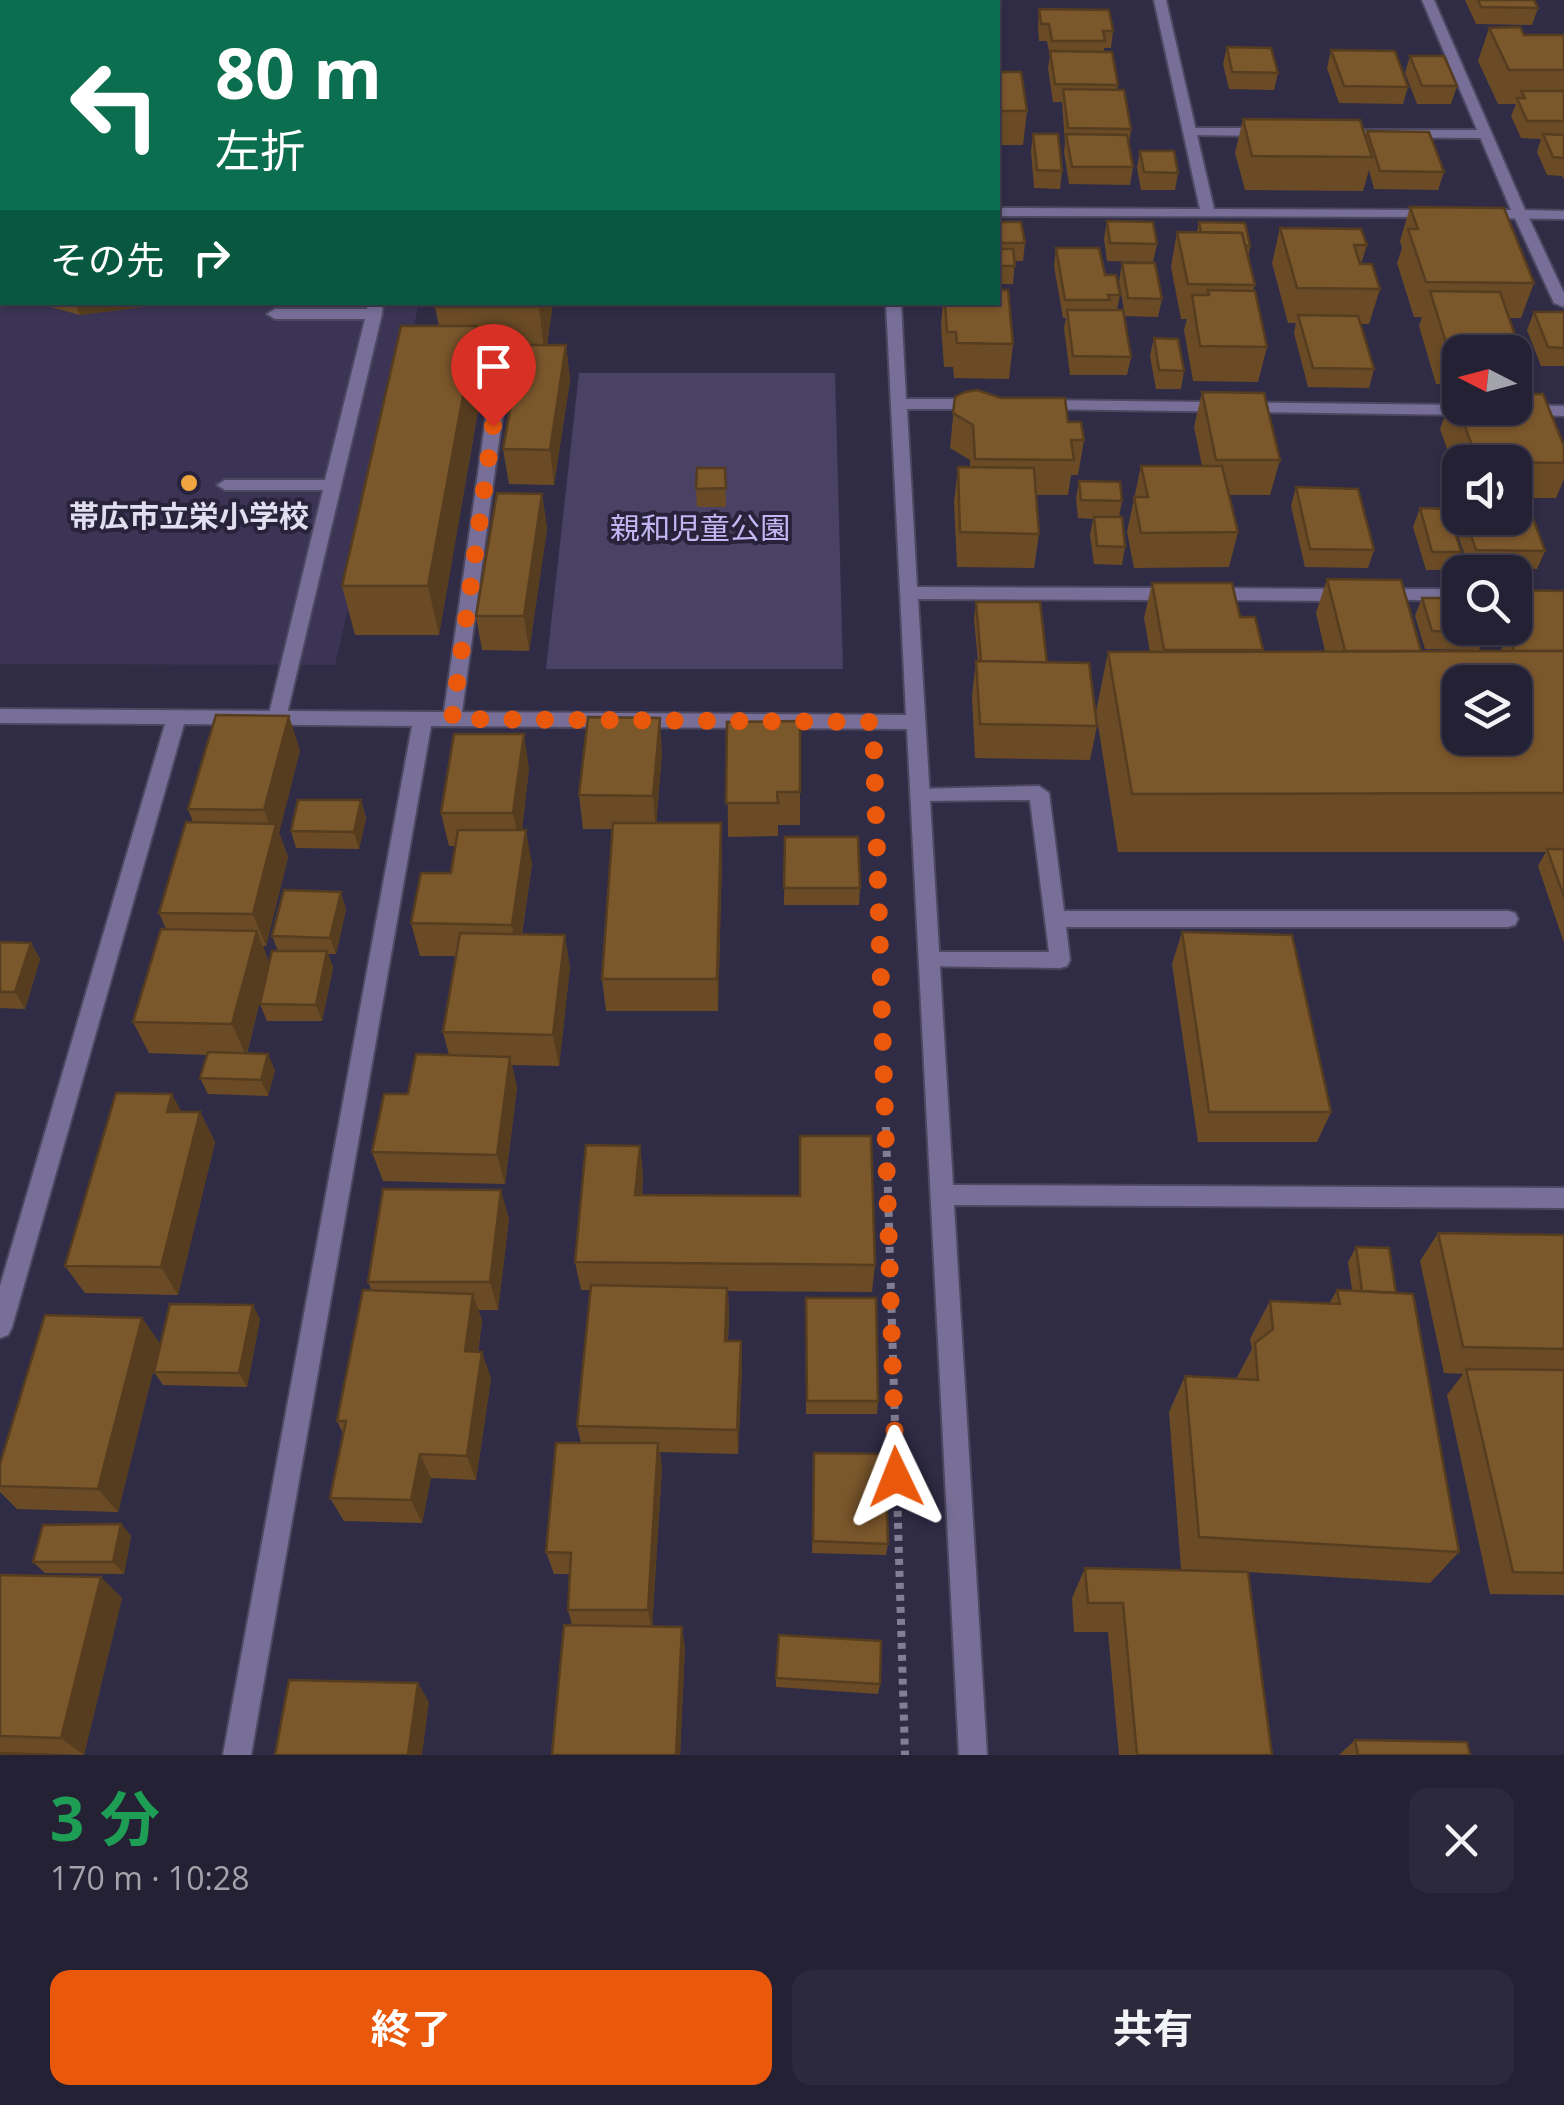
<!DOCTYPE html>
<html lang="ja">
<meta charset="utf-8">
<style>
:root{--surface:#252134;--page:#2d293c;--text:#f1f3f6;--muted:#a3a3ac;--line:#423e4f;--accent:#ea580c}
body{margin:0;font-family:"Open Sans","Noto Sans JP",sans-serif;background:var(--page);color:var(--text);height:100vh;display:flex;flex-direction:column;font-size:38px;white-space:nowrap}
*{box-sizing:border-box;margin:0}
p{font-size:32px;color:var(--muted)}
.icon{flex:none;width:55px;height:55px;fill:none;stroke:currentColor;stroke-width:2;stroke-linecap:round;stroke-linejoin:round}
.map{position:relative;height:1755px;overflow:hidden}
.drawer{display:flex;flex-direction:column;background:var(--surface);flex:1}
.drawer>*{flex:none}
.banner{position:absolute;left:0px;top:0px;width:1000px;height:305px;box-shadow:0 2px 8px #0004,0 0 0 2px var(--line);background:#0b6e4f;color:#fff;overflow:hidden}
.needle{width:65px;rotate:276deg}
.buttons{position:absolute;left:1442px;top:335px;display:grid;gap:20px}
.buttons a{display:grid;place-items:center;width:90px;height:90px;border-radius:20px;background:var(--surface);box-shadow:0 2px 8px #0004,0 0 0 2px var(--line);font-size:50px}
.pin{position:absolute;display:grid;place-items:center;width:85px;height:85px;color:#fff;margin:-102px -42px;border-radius:50% 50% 50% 0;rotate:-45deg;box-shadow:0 0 10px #0007}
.pin .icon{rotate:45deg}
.me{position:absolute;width:110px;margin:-55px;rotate:358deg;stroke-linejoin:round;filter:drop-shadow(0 0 8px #0008)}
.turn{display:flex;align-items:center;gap:35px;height:210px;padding:0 50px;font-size:45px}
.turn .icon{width:130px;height:130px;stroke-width:2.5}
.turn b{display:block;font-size:70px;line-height:85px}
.then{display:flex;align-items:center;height:95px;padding:0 50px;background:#0003;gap:20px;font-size:38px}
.round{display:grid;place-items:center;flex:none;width:105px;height:105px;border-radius:20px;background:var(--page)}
.head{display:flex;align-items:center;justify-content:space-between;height:170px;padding:0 50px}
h1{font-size:60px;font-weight:700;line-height:75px;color:#1e9e55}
.cta{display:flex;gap:20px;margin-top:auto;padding:20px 50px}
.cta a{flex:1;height:115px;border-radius:20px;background:var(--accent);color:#fff;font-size:40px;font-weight:700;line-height:115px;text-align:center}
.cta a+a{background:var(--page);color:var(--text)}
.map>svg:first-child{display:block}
</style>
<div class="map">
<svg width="1564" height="1755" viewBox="0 0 1564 1755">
<rect width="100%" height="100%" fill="#312c46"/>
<path fill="#3b3454" d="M0 76 2 302 419 303 335 665 0 664Z"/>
<path fill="#494265" d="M579 373H835L843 669H546Z"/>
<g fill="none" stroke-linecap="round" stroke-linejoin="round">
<defs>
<g id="service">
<rect x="584" y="0" width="12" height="2"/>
<path d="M1185 128H1268L1275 132 1268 136 1190 135 1185 134Z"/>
<path d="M1332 130H1485L1492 134 1485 138 1337 137 1332 136Z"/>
<path d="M1515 211 1527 214 1564 293V307L1554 303 1513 214Z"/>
<path d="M368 302H383L382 314 286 718 277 725 268 718 323 490H225L217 485 225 480H325L365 319H275L267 314 275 309H367Z"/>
<path d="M498 384 506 389 461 719 452 726 443 719 490 389Z"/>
<path d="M1039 786 1049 793 1064 911H1508L1515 913 1518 919 1515 925 1508 927H1066L1070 960 1067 966 1060 968 922 966 919 960 922 954 929 952H1049L1030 800 921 801 914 799 911 794 914 789Z"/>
</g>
<g id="minor">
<rect x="868" y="0" width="12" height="2"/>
<path d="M1154 0H1166L1214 209 1435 210 1440 211V217L998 216V208L1200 209Z"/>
<path d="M1422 0H1434L1525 210 1564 211V219L1479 218 1472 214 1479 210H1511Z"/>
<path d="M886 302H901L906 399H977L985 404 977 409H907L917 587 1173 588 1182 594 1173 600 918 599 953 1185 1564 1188V1208L954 1205 987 1755H959L907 729 431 726 251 1755H223L412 726 184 724 12 1327 8 1335 0 1338V1286L165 724 0 723V709L906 715Z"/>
<path d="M1041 400 1460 405V408L1480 410 1472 415 1035 409 1033 405Z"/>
<path d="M1526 405 1564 406V416L1520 414 1518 410Z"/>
<path d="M1207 588 1348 589 1357 595 1348 601 1207 600 1198 594Z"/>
<path d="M1382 589H1460V601L1376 599 1373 595 1376 591Z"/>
</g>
</defs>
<use href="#service" stroke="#4d4861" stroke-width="4"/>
<use href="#minor" stroke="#4d4861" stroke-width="4"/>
<path stroke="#827e94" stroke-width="8" stroke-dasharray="6 6" stroke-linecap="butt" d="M886 1127 905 1755"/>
<use href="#service" fill="#776f97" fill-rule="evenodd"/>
<use href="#minor" fill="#776f97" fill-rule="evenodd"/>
</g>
<g fill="#6a4b26">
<path d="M0 0 2 2V299H0Z"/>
<rect x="722" y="0" width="89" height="2"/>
<rect x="939" y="0" width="42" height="2"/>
<path d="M1465 0H1534L1538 8 1532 25 1476 24Z"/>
<path d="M1039 9 1113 31 1111 48H1104V52L1118 85 1117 90 1131 129 1129 143 1133 167 1130 185 1069 184 1064 152 1065 143 1062 102H1053L1048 68 1050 56 1047 41H1039L1038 26Z"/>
<path d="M1489 28 1524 35H1564V180L1562 176 1547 175 1537 152 1541 139 1521 138 1511 116 1516 104H1498L1478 61Z"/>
<path d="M1227 47 1278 73 1274 90 1229 89 1223 64Z"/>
<path d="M1331 50 1408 87 1403 104 1339 103 1327 68Z"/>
<path d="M1410 56 1457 86 1451 104H1417L1405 73Z"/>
<path d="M998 65V72L1027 111 1023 145H998Z"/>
<path d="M1243 119 1365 136 1367 131 1444 172 1438 190 1374 189 1369 170 1363 191 1245 190 1235 153Z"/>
<path d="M1033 134 1062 171 1060 189 1034 188 1031 151Z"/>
<path d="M1140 151 1178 173 1175 190H1141L1137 168Z"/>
<path d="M1410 207 1534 283 1521 318H1509L1520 350 1515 364V352H1460V384H1436L1419 326 1422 317H1414L1397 263 1402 248 1400 241Z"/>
<path d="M1107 221 1157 244 1153 262 1107 261 1104 239Z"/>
<path d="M998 222 1025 243 1023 261H1015L1013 284H1000L1013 344 1009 379 954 378 953 367H944L941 325 943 302H998Z"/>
<path d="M1199 222 1250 246 1248 258 1255 285 1253 291 1267 347 1258 382 1193 381 1184 330 1187 319H1181L1171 267 1177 232H1197Z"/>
<path d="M1280 228 1367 245 1361 264 1380 289 1369 324H1361L1374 369 1369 388 1308 387 1294 333 1296 323H1288L1272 263Z"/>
<path d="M1056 248 1105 275 1120 295 1117 310 1131 357 1127 375H1070L1064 328 1066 318H1063L1054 266Z"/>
<path d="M1122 263 1162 299 1158 317 1125 316 1119 281Z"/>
<path d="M46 302H144L142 307 80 315 47 306Z"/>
<path d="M436 302H553L547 345H566L570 380 554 485 509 484 503 449 520 357 481 356 484 376 439 635H355L342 586 439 326 435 307Z"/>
<path d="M1534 312H1564V366H1541L1527 330Z"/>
<path d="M1154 338 1184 371 1181 389H1156L1150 356Z"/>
<path d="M1202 392 1280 460 1270 495H1229L1238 532 1229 567 1134 568 1127 532 1141 466H1202L1194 427Z"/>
<path d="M1453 394 1564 446V479L1556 498H1525L1545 551 1537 569 1469 568 1450 511 1456 493H1460V518H1515V462H1460V485L1440 429Z"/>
<path d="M955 397 1068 422 1084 440 1078 475H1071L1068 495H1036L1039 534 1034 568 957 567 954 502 958 467H970V460L950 448Z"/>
<path d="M725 468 726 507H697L696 489Z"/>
<path d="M1079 481 1122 501 1119 517 1125 547 1122 565 1094 564 1090 535 1093 519 1078 518 1076 499Z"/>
<path d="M1296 487 1374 550 1368 568 1305 567 1291 506Z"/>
<path d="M542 494 547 529 529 651 482 650 476 616Z"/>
<path d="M1420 508 1461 552 1454 570H1426L1413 527Z"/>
<path d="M1327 579 1421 651H1501L1505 641 1501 628H1515V590L1564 591V943L1538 866 1546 852H1118L1096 712 1108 652H1150L1144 618 1152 583 1240 617 1263 652 1325 651 1316 613Z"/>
<path d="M1422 598 1487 633 1479 650 1425 649 1415 616Z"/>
<path d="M976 602 1047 663 1097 726 1090 760 975 758 972 696 976 661H978L974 619Z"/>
<path d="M727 722 800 792V825H778V836L728 837Z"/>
<path d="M300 750 279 833 288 857 266 946H263L269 963 247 1054 275 1070 268 1096 208 1094 200 1078 207 1055 149 1053 133 1022 166 929 159 913 193 822 188 809Z"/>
<path d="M662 752 656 823 722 857 718 1011H606L602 979 613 829H583L579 795Z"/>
<path d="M529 768 522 830 532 864 522 934 570 967 559 1066 512 1065 517 1088 505 1184 383 1181 372 1152 408 1094 449 1055 443 1032 456 956H420L411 923 451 873 455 846H449L441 813Z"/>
<path d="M361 800 366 818 359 849 296 848 291 831Z"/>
<path d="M785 837 860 888 859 905H784Z"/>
<path d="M346 909 336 954H328L333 968 322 1021H267L260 1004 278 951 272 936Z"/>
<path d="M1182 932 1331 1112 1317 1142H1198L1172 964Z"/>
<path d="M0 942 31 943 40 959 25 1009 0 1008Z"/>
<path d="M181 1112H200L215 1142 178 1295 85 1293 65 1266Z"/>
<path d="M640 1146 643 1176 642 1195 875 1265 872 1292 728 1291 729 1315 728 1341H741L742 1367 738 1454 660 1452 662 1468 652 1626 685 1647 680 1755H552L572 1625 568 1610 570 1574H554L546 1552 581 1443 577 1426 590 1290H581L575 1262Z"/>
<path d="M509 1219 498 1310H478L482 1321 478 1352 491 1378 476 1480 431 1478 422 1523 344 1521 330 1498 343 1433 337 1421 372 1291 368 1282Z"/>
<path d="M1438 1233 1564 1235V1595L1490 1594 1447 1395 1463 1374 1444 1373 1420 1261Z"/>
<path d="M1356 1247 1396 1293 1459 1552 1430 1583 1248 1572 1272 1755H1119L1108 1632H1074L1072 1598 1085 1568 1239 1572 1181 1569 1169 1412 1185 1376 1236 1379 1252 1349 1250 1339 1270 1301 1329 1304 1337 1290H1352L1348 1262Z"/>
<path d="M806 1298 878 1401 877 1414H806Z"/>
<path d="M142 1318 160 1344 118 1512 17 1509 0 1492V1464Z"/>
<path d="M260 1319 247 1387 163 1385 154 1372Z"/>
<path d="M814 1453 888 1544 886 1555 812 1553Z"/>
<path d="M121 1524 131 1536 124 1574 45 1573 33 1562Z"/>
<path d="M0 1575 122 1598 84 1755 7 1753 0 1755Z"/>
<path d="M776 1678 880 1684 878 1694 776 1687Z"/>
<path d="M1355 1740 1470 1755H1339Z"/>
</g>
<g fill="#563d1f">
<path d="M75 302H144L142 307 80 315Z"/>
<path d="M540 302H553L545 357 539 307Z"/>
<path d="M476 326 484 376 439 635 428 586Z"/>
<path d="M566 345 570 380 554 485 550 450Z"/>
<path d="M542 494 547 529 529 651 524 616Z"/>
<path d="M289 716 300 750 279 833 288 857 266 946 253 914 273 835 264 810Z"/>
<path d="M660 718 662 752 656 830 653 796Z"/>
<path d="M524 734 529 768 520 847 513 813Z"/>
<path d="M361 800 366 818 359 849 354 832Z"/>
<path d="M721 823 722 857 718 1011 717 979Z"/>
<path d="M526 830 532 864 518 957 512 925Z"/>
<path d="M341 892 346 909 336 954 330 938Z"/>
<path d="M257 931 269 963 246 1056 232 1024Z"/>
<path d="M565 935 570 967 559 1066 553 1035Z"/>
<path d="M31 943 40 959 25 1009 15 992Z"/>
<path d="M327 951 333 968 322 1021 316 1005Z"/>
<path d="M268 1054 275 1070 268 1096 261 1080Z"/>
<path d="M510 1057 517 1088 505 1184 497 1155Z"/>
<path d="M172 1094 188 1124 167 1112Z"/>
<path d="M200 1112 215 1142 178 1295 161 1267Z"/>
<path d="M640 1146 643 1176 639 1224 635 1195Z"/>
<path d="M501 1190 509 1219 498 1310 490 1282Z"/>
<path d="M727 1288 729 1315 726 1368 725 1341Z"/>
<path d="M473 1294 482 1321 474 1377 465 1351Z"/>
<path d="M253 1305 260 1319 247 1387 239 1373Z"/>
<path d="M142 1318 160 1344 118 1512 98 1489Z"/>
<path d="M741 1341 742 1367 738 1454 737 1430Z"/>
<path d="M482 1352 491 1378 476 1480 467 1456Z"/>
<path d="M658 1443 662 1468 652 1631 648 1610Z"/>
<path d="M420 1454 431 1478 422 1523 411 1500Z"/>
<path d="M121 1524 131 1536 124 1574 113 1562Z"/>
<path d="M101 1577 122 1598 84 1755 61 1738Z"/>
<path d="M682 1627 685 1647 680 1755H676Z"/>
<path d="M418 1683 429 1702 422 1755H408Z"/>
</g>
<g fill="#7b572c" stroke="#563d1f" stroke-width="2.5" fill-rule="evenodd">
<path d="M0 0H29L28 2H2V34H0Z"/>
<path d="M91 0H150L149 2H89Z"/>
<path d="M196 0H264L263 2H195Z"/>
<path d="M323 0H360V2H322Z"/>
<path d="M384 0H448L447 2H383Z"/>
<rect x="451" y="0" width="20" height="2"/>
<path d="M483 0H556L555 2H482Z"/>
<path d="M647 0H675L689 1V2H646Z"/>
<path d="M1478 0H1534L1538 8 1481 7Z"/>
<path d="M1039 9 1109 10 1113 31H1103L1105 41H1052L1049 24H1041Z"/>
<path d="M1520 27 1524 35H1564V70H1509L1489 28Z"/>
<rect x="0" y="35" width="2" height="104"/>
<path d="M1227 47 1271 48 1278 73 1232 72Z"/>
<path d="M1331 50 1395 51 1408 87 1344 86Z"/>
<path d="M1050 51 1112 52 1118 85 1055 84Z"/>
<path d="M1410 56H1444L1457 86H1422Z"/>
<path d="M998 72H1021L1027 111H998Z"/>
<path d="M1063 89 1124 90 1131 129 1068 128Z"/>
<path d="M1521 91H1564V121H1527L1517 98H1525Z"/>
<path d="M1243 119 1360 120 1372 157 1252 156Z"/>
<path d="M1367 131 1429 132 1444 172 1380 171Z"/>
<path d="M1033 134H1058L1062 171 1037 170Z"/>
<path d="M1066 134 1127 135 1133 167H1072Z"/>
<path d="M1543 134 1564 135V158L1553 157Z"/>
<path d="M1140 151H1174L1178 173 1144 172Z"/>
<rect x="0" y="166" width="2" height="73"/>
<path d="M1410 207 1504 208 1534 283 1426 282 1408 229H1418Z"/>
<path d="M1107 221 1153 222 1157 244 1110 243Z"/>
<path d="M998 222H1021L1025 243H998Z"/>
<path d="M1199 222 1245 223 1250 246H1245L1242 233 1201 232Z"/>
<path d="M1280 228 1361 229 1367 245H1354L1360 264H1372L1380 289 1297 288Z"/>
<path d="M1177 232 1242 233 1255 285 1188 284Z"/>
<path d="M1056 248H1099L1105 275H1116L1120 295H1108L1110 300H1065Z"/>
<path d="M998 249H1013L1015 266H998L1001 290H998Z"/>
<path d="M1122 263H1155L1162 299 1128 298Z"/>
<path d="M998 290H1008L1013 344 957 343 956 332H947L945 302H998Z"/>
<path d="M1208 290 1255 291 1267 347 1200 346 1192 295H1209Z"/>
<path d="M1430 291 1500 292 1520 350 1448 349Z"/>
<path d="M436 302H540L539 307H435Z"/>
<path d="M1067 310H1123L1131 357 1073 356Z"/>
<path d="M1534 312H1564V348L1548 347Z"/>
<path d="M1298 315 1358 316 1374 369 1313 368Z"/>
<path d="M401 326H476L428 586H342Z"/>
<path d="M1154 338 1178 339 1184 371 1159 370Z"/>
<path d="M522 345H566L550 450 503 449Z"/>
<path d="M977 390 1001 398H1065L1068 422H1081L1084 440H1071L1074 460 975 459 973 425 953 413 955 397 965 392Z"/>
<path d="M1202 392 1264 393 1280 460H1216Z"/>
<path d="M1453 394H1460V408H1515V394H1543L1564 446V463L1478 462Z"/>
<path d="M1141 466H1222L1238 532 1141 533 1134 497H1148Z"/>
<path d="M958 467 1034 468 1039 534 960 532Z"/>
<path d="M697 468H725L726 488 696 489Z"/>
<path d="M1079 481 1120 482 1122 501 1081 500Z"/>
<path d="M1296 487 1358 489 1374 550 1310 549Z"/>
<path d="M497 493 542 494 524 616H476Z"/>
<path d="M1515 493 1524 494 1545 551 1476 550 1465 518H1515Z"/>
<path d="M1420 508 1448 509 1461 552H1432Z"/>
<path d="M1094 517H1122L1125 547 1097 546Z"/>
<path d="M1327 579 1401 580 1421 651H1345Z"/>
<path d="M1152 583H1232L1240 617H1255L1263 650H1164Z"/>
<path d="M1515 590 1564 591V651H1514L1509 634 1530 633Z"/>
<path d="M1422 598H1460V628H1485L1487 633 1432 631Z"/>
<path d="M976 602H1040L1047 663 981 661Z"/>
<path d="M1564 651V793L1132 794 1108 652ZM1460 682H1515V738H1460Z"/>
<path d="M976 661 1089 663 1097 726 980 724Z"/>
<path d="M216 715 289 716 264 810 188 809Z"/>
<path d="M588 717 660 718 653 796 579 795Z"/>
<path d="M800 721V792H777L778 803H726L727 722Z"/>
<path d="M454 734H524L513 813H441Z"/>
<path d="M298 800H361L354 832 291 831Z"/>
<path d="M186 822 276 824 253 914 159 913Z"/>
<path d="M613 823H721L717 979H602Z"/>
<path d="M458 830H526L512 925 411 923 421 873H451Z"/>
<path d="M785 837H858L860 888H784Z"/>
<path d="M1547 849H1564V897Z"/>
<path d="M284 890 341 892 330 938 272 936Z"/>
<path d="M161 929 257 931 232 1024 133 1022Z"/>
<path d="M1182 932 1292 935 1331 1112H1209Z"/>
<path d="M460 933 565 935 553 1035 443 1032Z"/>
<path d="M0 942 31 943 15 992H0Z"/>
<path d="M272 951H327L316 1005 260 1004Z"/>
<path d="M208 1052 268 1054 261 1080 200 1078Z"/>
<path d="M416 1054 510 1057 497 1155 372 1152 384 1094H408Z"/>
<path d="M116 1093 172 1094 167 1112H200L161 1267 65 1266Z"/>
<path d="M800 1136H871L875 1265 575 1262 586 1145 640 1146 635 1195 800 1196Z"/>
<path d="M383 1189 501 1190 490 1282H368Z"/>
<path d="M1438 1233 1564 1235V1349L1463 1347Z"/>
<path d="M1356 1247 1389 1248 1396 1293 1362 1291Z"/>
<path d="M591 1285 727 1288 725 1341H741L737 1430 577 1426Z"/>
<path d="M363 1290 473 1294 465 1351 482 1352 467 1456 420 1454 411 1500 330 1498 346 1421H337Z"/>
<path d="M1337 1290 1413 1294 1459 1552 1199 1537 1185 1376 1258 1380 1255 1343 1273 1329 1270 1301 1340 1304Z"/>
<path d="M806 1298H876L878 1401H807Z"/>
<path d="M170 1304 253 1305 239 1373 154 1372Z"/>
<path d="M45 1315 142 1318 98 1489 0 1486V1464Z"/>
<path d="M1466 1369 1564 1370V1573L1513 1572Z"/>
<path d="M556 1443H658L648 1610H568L571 1553 546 1552Z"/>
<path d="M814 1453 885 1454 888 1544 813 1541Z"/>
<path d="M121 1524 113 1562H33L43 1525Z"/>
<path d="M1085 1568 1248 1572 1272 1755H1137L1123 1603H1088Z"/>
<path d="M0 1575 101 1577 61 1738 0 1736Z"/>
<path d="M564 1625 682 1627 676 1755H552Z"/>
<path d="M779 1635 881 1641 880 1684 776 1678Z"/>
<path d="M289 1680 418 1683 408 1755H275Z"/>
<path d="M1355 1740 1467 1742 1470 1755H1358Z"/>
<path d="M0 1753 62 1755H0Z"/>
</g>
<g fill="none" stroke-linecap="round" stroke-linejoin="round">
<path stroke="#ea580c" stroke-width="18" stroke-dasharray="0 32.4" d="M493 426 452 719 873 722 896 1477"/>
</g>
<circle fill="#f1a540" stroke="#28233b" stroke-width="4" cx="189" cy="483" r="10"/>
<g text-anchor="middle" stroke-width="8" stroke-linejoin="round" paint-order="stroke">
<g font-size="30" font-weight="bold" fill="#e1deef" stroke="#28233b">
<text x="189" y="527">帯広市立栄小学校</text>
</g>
<g font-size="30" fill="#c2b7f3" stroke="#28233b">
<text x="700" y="539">親和児童公園</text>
</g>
</g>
</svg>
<div class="buttons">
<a><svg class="needle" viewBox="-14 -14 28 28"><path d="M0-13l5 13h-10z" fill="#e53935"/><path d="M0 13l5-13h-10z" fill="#a3a3ac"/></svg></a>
<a><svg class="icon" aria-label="sound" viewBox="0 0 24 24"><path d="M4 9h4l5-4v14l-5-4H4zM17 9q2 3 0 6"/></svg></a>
<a><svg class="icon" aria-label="search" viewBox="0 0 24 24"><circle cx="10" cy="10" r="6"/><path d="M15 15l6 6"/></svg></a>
<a><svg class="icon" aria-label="layers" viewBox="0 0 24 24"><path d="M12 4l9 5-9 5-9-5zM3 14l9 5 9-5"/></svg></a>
</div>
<div class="pin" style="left:493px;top:426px;background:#d93025"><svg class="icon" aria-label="arrive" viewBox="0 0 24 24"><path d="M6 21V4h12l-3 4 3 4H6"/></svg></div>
<svg class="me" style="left:896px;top:1477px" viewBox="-20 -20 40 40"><path d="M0-17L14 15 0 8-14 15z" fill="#ea580c" stroke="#fff" stroke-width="4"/></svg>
<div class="banner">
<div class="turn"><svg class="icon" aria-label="left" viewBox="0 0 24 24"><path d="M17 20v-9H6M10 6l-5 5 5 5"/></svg><div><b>80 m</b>左折</div></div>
<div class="then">その先<svg class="icon" aria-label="right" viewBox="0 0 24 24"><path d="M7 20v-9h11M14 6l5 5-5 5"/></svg></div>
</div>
</div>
<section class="drawer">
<div class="head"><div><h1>3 分</h1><p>170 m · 10:28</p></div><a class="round"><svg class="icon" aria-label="close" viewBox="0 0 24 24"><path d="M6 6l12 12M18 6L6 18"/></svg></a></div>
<div class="cta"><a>終了</a><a>共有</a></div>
</section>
